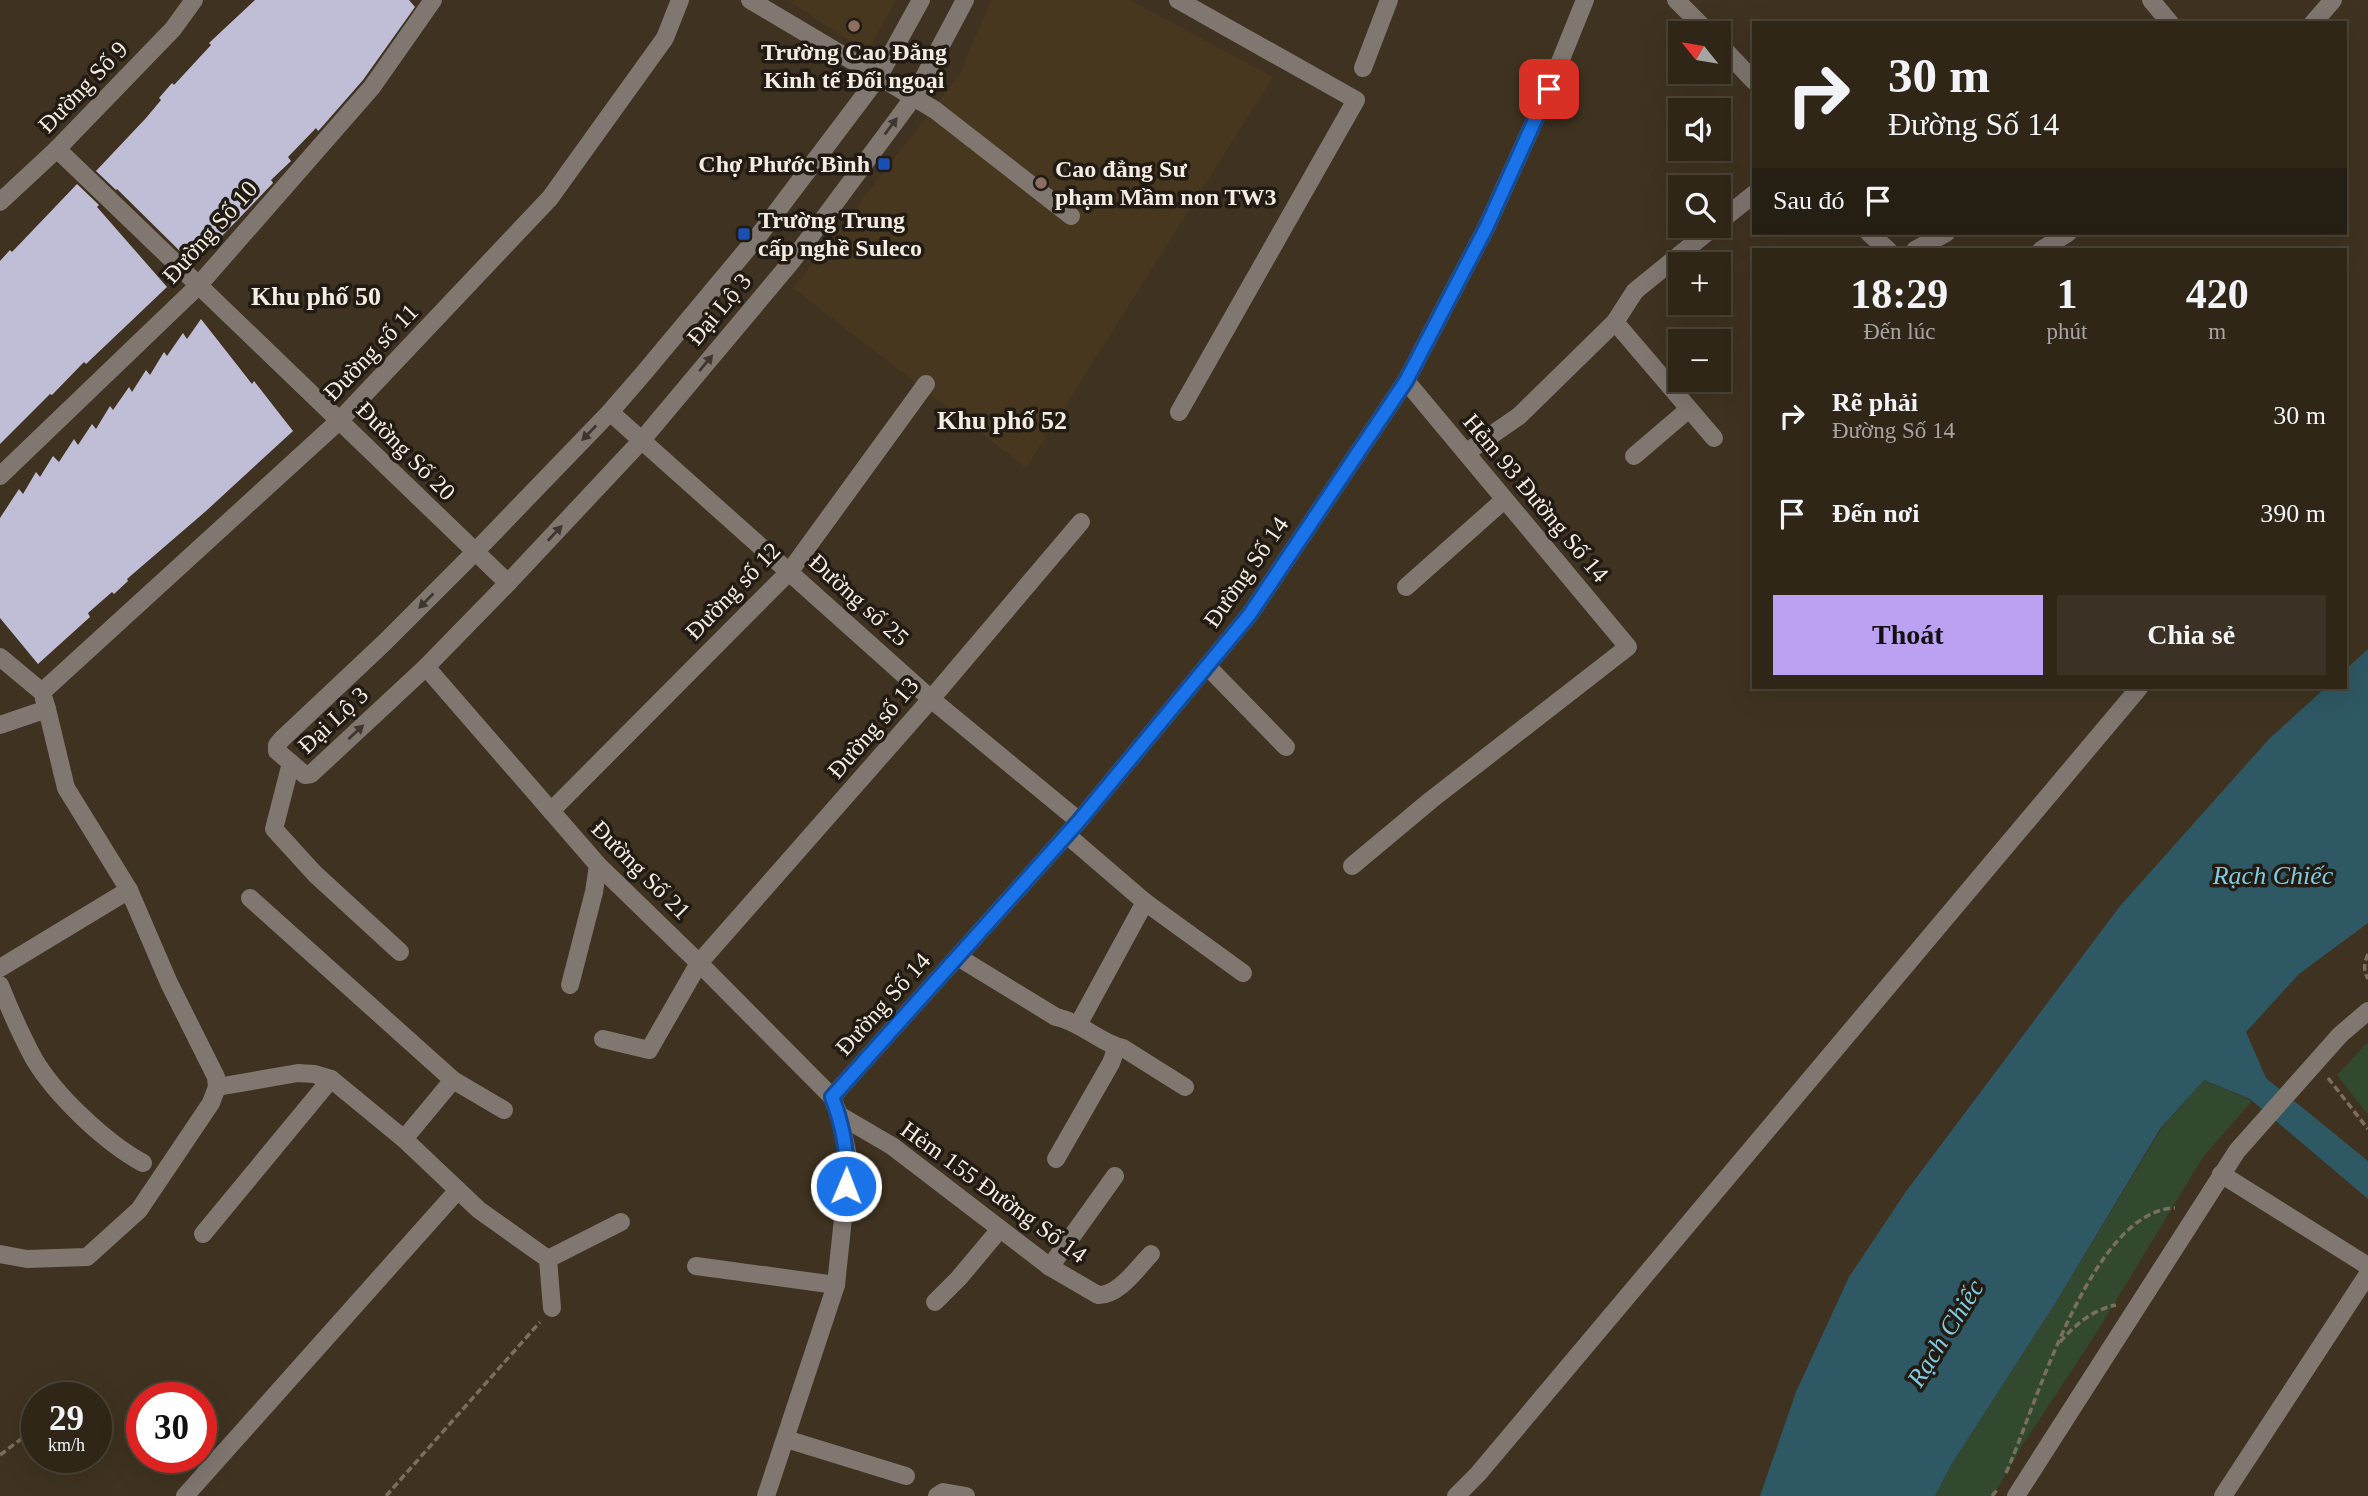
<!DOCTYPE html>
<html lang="vi">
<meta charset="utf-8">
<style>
:root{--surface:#2f2618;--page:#3b3225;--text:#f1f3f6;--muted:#a7a5a2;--line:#4a4337;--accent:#bca0f2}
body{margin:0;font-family:"Times New Roman",serif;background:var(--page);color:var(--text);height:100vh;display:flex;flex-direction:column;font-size:26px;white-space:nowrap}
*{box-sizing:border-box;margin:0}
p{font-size:23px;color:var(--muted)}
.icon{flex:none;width:38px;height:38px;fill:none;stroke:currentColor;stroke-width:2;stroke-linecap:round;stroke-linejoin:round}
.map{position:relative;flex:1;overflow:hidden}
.drawer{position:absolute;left:1752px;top:248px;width:595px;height:441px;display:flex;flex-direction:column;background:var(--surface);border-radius:0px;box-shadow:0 7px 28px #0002,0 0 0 2px var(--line)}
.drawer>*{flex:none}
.hud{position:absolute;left:1752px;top:21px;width:595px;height:214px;border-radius:0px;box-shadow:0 7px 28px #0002,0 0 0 2px var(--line);background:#2f2618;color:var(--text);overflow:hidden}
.needle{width:46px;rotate:300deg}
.buttons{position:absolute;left:1668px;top:21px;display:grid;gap:14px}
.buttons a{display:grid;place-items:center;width:63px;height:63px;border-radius:0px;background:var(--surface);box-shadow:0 7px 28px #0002,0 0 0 2px var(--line);font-size:35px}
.speed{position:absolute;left:21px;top:1382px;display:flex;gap:14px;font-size:35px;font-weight:700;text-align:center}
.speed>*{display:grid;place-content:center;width:91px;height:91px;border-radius:50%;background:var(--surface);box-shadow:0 7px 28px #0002,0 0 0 2px var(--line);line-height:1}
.speed small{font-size:18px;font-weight:400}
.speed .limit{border:10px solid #d22;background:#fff;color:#111}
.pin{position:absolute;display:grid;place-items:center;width:60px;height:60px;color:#fff;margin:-30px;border-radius:14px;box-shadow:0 4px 10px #0006}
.me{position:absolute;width:77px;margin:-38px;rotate:1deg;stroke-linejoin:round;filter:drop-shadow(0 0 5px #0008)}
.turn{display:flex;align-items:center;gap:24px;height:147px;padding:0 21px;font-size:32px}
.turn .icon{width:91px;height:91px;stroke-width:2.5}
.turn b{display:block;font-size:49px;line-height:60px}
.then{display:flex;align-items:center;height:66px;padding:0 21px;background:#0003;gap:14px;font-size:26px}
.eta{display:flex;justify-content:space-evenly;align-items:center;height:119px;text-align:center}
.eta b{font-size:42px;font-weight:700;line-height:49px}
.action{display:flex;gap:14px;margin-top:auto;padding:14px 21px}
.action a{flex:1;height:80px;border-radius:0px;background:var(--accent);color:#111;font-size:28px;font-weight:700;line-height:80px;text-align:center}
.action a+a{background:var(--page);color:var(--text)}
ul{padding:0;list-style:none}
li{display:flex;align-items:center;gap:21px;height:98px;padding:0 21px}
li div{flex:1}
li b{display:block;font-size:26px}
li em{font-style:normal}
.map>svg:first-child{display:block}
</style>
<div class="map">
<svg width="2368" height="1496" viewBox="0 0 2368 1496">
<rect width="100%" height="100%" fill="#3f3220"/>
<g fill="#48371f">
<path d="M787 0H896L867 52Z"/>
<path d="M991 0H1130L1273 77 1026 468 793 288 960 74Z"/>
</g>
<g fill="#324930">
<path d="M2368 1042V1115L2337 1075Z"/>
<path d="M2204 1080 2252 1101 2203 1157 2097 1332 2022 1446 1993 1496H1935L1951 1465 2056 1302 2161 1129Z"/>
</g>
<path fill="#2e5864" d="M2368 649V923L2299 974 2246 1032 2266 1078 2368 1161V1199L2250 1099 2204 1080 2160 1129 2056 1302 1951 1465 1935 1496H1760L1796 1392 1849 1277 1907 1190 2120 906 2269 739 2325 688H2345V670Z"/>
<g fill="#bfbed6">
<path d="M255 0H409L415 7 363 80 321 128 318 131 316 128 288 157 291 161 271 180 273 183 194 265 117 189 116 190 96 171 146 118 161 100 159 98 172 83 174 85 211 45 209 43Z"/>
<path d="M77 184 99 205 97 207 167 287 86 364 84 362 52 395 50 394 0 444V261L10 250 12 252Z"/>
<path d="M201 319 252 384 254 381 293 431 206 511 127 579 128 581 114 594 112 592 88 613 90 617 38 664 0 618V518L19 489 23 494 36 472 40 477 53 456 59 462 74 439 78 445 92 424 96 429 110 406 113 410 129 387 132 392 146 370 150 375 164 352 167 356 183 333 187 339Z"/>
</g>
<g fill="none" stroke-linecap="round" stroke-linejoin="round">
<g stroke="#7a6e5f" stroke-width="3.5" stroke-dasharray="7 3.5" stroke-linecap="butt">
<path d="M2368 954C2364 963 2363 970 2368 979"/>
<path d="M2328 1078 2368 1129"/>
<path d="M2060 1342C2076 1324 2092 1310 2116 1305"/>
<path d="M0 1455 37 1427"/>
<path d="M2006 1473C2035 1409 2091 1210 2175 1208"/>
<path d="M386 1496 540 1322"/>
<path d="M1992 1496 1998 1489"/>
</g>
<g stroke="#817771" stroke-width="18">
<path d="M750 0 935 110 1071 216"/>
<path d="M921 0 879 76 759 235 643 374 610 412 474 553 385 642 282 739 277 745V751L305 775 311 774 426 667 508 583 642 440 792 261 913 98 965 0"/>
<path d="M1178 0 1356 100 1179 412"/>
<path d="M1676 0 1709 33"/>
<path d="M2151 0 2170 23"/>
<path d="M2313 23 2333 0"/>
<path d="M1718 43 1754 81"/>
<path d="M1363 68 1389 0"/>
<path d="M57 149 508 583"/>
<path d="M0 202 57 149 173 29 194 0"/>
<path d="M1718 223 1754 194"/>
<path d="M1869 233 1888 250"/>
<path d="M1915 250 1946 233"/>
<path d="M2041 250 2068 233"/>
<path d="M1615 322 1714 438"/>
<path d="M610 412 931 699 1079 821"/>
<path d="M1467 452 1519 416 1615 322 1635 291 1715 226"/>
<path d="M1634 456 1689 409"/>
<path d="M0 476 198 286 372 87 433 0"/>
<path d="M1406 587 1504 500"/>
<path d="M0 657 42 692"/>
<path d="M1207 666 1286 747"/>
<path d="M426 667 598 865 699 963 832 1097 839 1115 849 1161 836 1285 766 1496"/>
<path d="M42 692 340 420 550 198 665 38 680 0"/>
<path d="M0 725 47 709 44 699"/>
<path d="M291 763 274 829 315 874 400 952"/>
<path d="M551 811 790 571 926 384"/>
<path d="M1067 835 1145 902 1243 973"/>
<path d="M1352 866 1431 800 1628 647 1406 381"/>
<path d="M250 898 453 1080 504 1110"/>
<path d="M958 957 1056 1017C1081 1022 1100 1043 1123 1048L1185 1087"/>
<path d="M0 968 129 890"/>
<path d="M0 985C10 1010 21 1035 34 1059 56 1096 106 1143 143 1163"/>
<path d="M570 985 594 892 598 865"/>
<path d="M1078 1025 1145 902"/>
<path d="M603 1039 649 1050 699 963 931 699 1081 522"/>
<path d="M217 1087 298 1073 314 1074 331 1079 404 1139 479 1210 548 1259 552 1308"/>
<path d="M832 1097 1079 821 1250 614 1406 381 1486 228 1549 89 1585 0"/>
<path d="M839 1115 892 1146 1050 1267 1098 1295C1119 1296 1137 1268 1151 1254"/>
<path d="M404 1139 453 1080"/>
<path d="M1056 1159 1111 1063 1115 1052 1113 1046"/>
<path d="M2221 1174 2368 1266"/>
<path d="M203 1234 331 1079"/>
<path d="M0 1254 27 1259 87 1257 139 1210 211 1103 217 1087 216 1077 169 983 129 890 66 788 47 709"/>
<path d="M548 1259 621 1222"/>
<path d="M696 1266 836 1285"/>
<path d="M1050 1267 1115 1176"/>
<path d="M935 1302 959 1278 1000 1229"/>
<path d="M786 1439 906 1476"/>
<path d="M185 1496 458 1190"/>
<path d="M937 1496 943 1492 966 1496"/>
<path d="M1456 1496 1478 1474 2139 688"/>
<path d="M2016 1496 2237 1151 2340 1035 2368 1011"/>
<path d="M2223 1496 2368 1274"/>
</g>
</g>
<defs><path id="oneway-solid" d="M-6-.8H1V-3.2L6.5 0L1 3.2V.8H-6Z" transform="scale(1.75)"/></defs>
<g fill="#3e372f">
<use href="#oneway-solid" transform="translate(891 126) rotate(-53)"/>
<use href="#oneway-solid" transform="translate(706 363) rotate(-50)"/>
<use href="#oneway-solid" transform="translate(589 433) rotate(134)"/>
<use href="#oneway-solid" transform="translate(555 533) rotate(-47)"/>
<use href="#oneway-solid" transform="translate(426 601) rotate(135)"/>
<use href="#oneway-solid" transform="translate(356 732) rotate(-43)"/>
</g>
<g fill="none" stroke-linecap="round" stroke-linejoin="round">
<defs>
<path id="route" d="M846 1186C849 1155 843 1126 832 1097L1079 821 1250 614 1406 381 1486 228 1549 89"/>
</defs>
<use href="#route" stroke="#114b97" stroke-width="18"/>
<use href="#route" stroke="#1a73e8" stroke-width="12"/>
</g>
<g fill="#8d6e63" stroke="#211b13" stroke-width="2.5">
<circle cx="854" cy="26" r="7"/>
<circle cx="1041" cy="183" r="7"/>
</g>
<g fill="#1a4fb4" stroke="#211b13" stroke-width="2.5">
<rect x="877" y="157" width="14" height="14" rx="3.5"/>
<rect x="737" y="227" width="14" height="14" rx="3.5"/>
</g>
<g text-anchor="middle" stroke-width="7" stroke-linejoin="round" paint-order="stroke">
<g font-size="24" font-weight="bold" fill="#f4ece1" stroke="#211b13" text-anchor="start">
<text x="854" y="60" text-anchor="middle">Trường Cao Đẳng<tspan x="854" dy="28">Kinh tế Đối ngoại</tspan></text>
<text x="870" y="172" text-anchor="end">Chợ Phước Bình</text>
<text x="1055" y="177">Cao đẳng Sư<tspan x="1055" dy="28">phạm Mầm non TW3</tspan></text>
<text x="758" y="228">Trường Trung<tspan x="758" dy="28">cấp nghề Suleco</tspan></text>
</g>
<g font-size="24" fill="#f4ece1" stroke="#211b13">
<text transform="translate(83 87) rotate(-46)" y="8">Đường Số 9</text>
<text transform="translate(210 232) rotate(-48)" y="8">Đường Số 10</text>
<text transform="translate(719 309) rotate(-50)" y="8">Đại Lộ 3</text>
<text transform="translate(371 352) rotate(-46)" y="8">Đường số 11</text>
<text transform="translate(406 451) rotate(45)" y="8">Đường Số 20</text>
<text transform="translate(1536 498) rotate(50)" y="8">Hẻm 93 Đường Số 14</text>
<text transform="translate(1246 572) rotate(-55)" y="8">Đường Số 14</text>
<text transform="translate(733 591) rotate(-46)" y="8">Đường số 12</text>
<text transform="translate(859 600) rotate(42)" y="8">Đường số 25</text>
<text transform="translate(333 720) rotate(-43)" y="8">Đại Lộ 3</text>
<text transform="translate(873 728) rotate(-49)" y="8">Đường số 13</text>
<text transform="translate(641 870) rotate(45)" y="8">Đường Số 21</text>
<text transform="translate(883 1004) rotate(-48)" y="8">Đường Số 14</text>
<text transform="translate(994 1192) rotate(36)" y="8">Hẻm 155 Đường Số 14</text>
</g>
<g font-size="26" font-weight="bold" fill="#f4ece1" stroke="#211b13">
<text x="316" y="305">Khu phố 50</text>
<text x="1002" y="429">Khu phố 52</text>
</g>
<g font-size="26" font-style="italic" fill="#80cbe1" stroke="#211b13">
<text x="2273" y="884">Rạch Chiếc</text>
<text transform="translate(1945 1333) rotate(-58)" y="9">Rạch Chiếc</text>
</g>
</g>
</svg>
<div class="buttons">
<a><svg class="needle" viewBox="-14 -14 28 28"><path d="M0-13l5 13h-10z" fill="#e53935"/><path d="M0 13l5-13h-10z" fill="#a7a5a2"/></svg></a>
<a><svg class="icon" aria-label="sound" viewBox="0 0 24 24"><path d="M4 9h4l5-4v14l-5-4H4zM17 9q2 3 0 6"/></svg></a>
<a><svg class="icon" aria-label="search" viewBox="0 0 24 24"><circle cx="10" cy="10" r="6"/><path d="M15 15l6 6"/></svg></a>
<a>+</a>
<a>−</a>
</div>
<div class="speed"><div>29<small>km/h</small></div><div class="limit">30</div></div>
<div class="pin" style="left:1549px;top:89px;background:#d93025"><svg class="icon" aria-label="arrive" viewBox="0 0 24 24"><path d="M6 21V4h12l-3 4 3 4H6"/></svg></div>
<svg class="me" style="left:846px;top:1186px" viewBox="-20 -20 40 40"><circle r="17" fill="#1a73e8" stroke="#fff" stroke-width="3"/><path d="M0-11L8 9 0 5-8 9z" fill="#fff"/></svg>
<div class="hud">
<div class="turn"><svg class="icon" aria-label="right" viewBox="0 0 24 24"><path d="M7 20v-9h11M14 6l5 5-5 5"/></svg><div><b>30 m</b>Đường Số 14</div></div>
<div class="then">Sau đó<svg class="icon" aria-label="arrive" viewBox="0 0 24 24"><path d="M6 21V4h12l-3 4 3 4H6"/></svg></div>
</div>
<section class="drawer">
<div class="eta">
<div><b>18:29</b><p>Đến lúc</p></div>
<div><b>1</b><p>phút</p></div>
<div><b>420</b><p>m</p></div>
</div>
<ul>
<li><svg class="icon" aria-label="right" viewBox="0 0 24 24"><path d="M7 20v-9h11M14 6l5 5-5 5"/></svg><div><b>Rẽ phải</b><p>Đường Số 14</p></div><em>30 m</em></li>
<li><svg class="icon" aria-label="arrive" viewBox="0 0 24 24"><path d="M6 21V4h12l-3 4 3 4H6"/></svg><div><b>Đến nơi</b></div><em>390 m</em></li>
</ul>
<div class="action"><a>Thoát</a><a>Chia sẻ</a></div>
</section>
</div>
